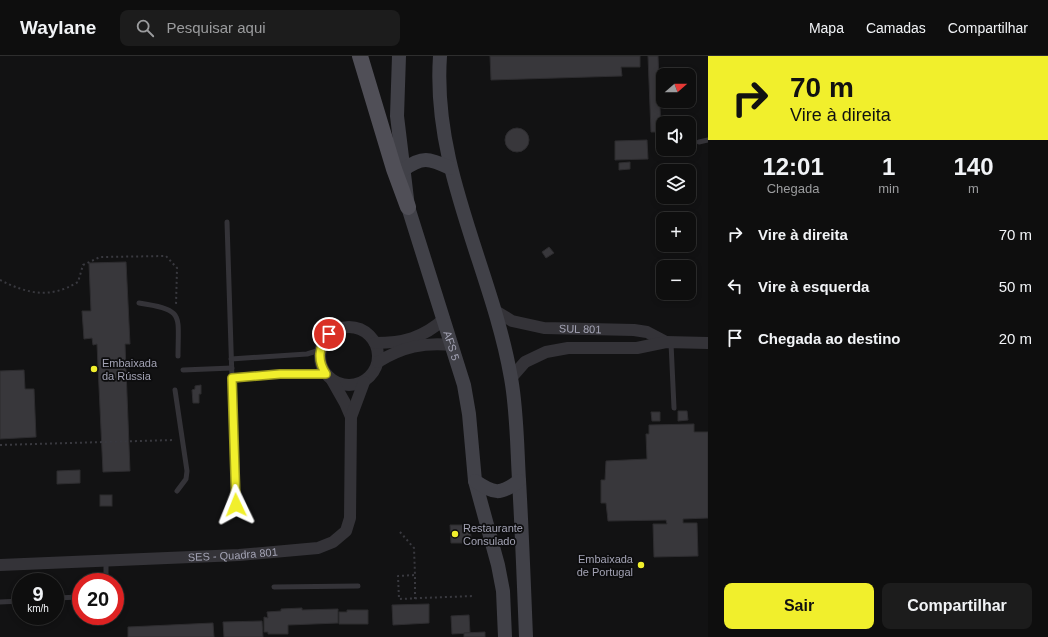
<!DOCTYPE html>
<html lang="pt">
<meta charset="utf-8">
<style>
:root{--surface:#0e0e0e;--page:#1c1c1c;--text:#f1f3f6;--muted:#9b9c9e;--line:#2e2e2e;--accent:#f1ef2c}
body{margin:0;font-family:Arial,sans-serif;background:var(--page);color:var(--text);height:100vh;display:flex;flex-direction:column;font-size:15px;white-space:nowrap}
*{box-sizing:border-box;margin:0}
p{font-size:13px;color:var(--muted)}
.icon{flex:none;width:22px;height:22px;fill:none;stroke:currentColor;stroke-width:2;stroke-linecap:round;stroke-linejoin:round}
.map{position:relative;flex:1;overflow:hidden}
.side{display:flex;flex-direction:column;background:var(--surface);width:340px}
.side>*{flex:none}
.top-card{background:#f1ef2c;color:#111;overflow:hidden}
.needle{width:26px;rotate:70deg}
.buttons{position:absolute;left:656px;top:12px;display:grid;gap:8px}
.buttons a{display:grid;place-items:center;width:40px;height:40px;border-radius:8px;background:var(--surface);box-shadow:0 2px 6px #0003,0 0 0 1px var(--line);font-size:20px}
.speed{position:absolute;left:12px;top:517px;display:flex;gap:8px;font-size:20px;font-weight:700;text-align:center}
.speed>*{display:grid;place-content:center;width:52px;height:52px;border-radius:50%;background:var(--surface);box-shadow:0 2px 6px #0003,0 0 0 1px var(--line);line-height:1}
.speed small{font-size:10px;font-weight:400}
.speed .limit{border:6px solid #d22;background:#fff;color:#111}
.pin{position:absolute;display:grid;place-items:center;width:34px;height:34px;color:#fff;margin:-17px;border:2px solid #fff;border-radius:50%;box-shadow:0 1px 4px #0007}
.me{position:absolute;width:44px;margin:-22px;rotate:358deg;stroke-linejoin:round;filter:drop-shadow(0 0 3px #0008)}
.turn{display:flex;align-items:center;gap:14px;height:84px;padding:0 16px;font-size:18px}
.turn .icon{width:52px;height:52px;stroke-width:2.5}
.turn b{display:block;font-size:28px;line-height:34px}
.eta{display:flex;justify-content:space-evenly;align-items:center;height:68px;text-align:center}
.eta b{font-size:24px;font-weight:700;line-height:28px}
.primary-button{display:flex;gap:8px;margin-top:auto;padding:8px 16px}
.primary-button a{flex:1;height:46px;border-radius:8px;background:var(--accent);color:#111;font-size:16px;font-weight:700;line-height:46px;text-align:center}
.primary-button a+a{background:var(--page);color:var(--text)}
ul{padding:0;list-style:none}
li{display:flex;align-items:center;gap:12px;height:52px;padding:0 16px}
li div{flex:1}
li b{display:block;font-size:15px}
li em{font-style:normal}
header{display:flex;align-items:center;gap:24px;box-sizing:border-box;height:56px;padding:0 20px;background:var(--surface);border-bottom:1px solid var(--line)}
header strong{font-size:19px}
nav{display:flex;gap:22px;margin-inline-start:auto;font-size:14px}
.search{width:280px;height:36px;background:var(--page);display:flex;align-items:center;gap:10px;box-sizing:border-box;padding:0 14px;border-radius:8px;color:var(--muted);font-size:15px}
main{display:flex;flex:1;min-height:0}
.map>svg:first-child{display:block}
</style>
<header>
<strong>Waylane</strong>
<div class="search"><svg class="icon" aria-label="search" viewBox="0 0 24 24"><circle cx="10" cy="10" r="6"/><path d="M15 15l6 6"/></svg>Pesquisar aqui</div>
<nav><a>Mapa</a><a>Camadas</a><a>Compartilhar</a></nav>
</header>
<main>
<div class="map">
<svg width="708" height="581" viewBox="0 0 708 581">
<rect width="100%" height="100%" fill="#121213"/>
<g fill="#38373b" stroke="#2d2c2f">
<path d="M490 0H640V11H621L622 20 491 24Z"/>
<path d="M648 0H658L661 76H651Z"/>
<circle cx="517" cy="84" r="12"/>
<path d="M647 84 648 103 615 104V85Z"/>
<path d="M630 106V113L619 114V107Z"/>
<path d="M549 191 554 197 546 202 542 196Z"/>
<path d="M126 206 130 288H125L130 415 103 416 97 288 93 289 92 282 84 283 82 255H91L89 207Z"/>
<path d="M24 314 25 333H34L36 381 0 383V315Z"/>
<path d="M201 329V338H199V347H193L192 334 195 333V330Z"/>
<path d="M678 355H687L688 364 678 365Z"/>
<path d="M651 356H660V365H652Z"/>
<path d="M694 368V376H708V462L683 463V467H697L698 500 654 501 653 468H667L666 464 608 465 606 447H601V424H605L606 405 647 403 646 378H649V369Z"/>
<path d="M80 414V427L57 428V415Z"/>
<rect x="100" y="439" width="12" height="11"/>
<path d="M450 469H470L471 482H466V487H451Z"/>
<path d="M429 548V567L393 569 392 549Z"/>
<path d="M302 552V554L338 553V567L288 569V578H268V576H264V561L268 562 267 556 281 555V553Z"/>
<path d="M347 554H368V568H339V556H347Z"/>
<path d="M469 559 470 577 452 578 451 560Z"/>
<path d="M262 565 263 581H224L223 566Z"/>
<path d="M213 567 214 581H128V571Z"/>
<path d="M485 576V581H464V577Z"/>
</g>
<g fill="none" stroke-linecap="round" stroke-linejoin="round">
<g stroke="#39393f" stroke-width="2" stroke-dasharray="2 3" stroke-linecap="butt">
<path d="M0 224C28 238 50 243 78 226L83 209 100 201 166 200 177 212 176 249"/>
<path d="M0 389 175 384"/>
<path d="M400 476 414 492 415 519"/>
<path d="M415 543V519L398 520 399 543 421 542 474 540"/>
</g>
<g stroke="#343338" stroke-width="5">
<path d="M699 86 708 84"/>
<path d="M227 166 236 449"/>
<path d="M139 247C185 254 178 258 178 300"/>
<path d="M671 287 674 352"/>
<path d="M231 303 307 298 320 294"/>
<path d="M183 314 232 312"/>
<path d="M232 322 280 318H325"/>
<path d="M175 334 187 415 186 423 177 435"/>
<path d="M106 526V505"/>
<path d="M274 531 358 530"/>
<path d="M55 542 81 541"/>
<path d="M0 546 21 545"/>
</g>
<g stroke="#343338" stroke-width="12">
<path id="s1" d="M494 254 512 265 544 272 634 274 647 276 666 286"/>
<circle cx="349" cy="300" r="29"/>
<path d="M375 287C403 287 423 282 444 263"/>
<path d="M378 306C402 291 424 286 452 289"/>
<path d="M511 322 525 306 546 296 568 292H637L666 286 708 287"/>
<path d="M332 324 345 347 351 361"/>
<path id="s2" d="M0 509 239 499 318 492 333 486 346 475 350 462 351 361 364 326"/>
</g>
<g stroke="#414148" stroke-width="14">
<path id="s3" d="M399 0 397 60 408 151 464 329 469 358 475 425 498 509 503 535 505 581"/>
<path d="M440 0C432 114 492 213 511 322 517 355 517 391 519 424 522 477 524 529 526 581"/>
<path d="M403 114C422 100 429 102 450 112"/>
<path d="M475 425C494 438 500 439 519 425"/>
</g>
<path stroke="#504f57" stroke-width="16" d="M360 0 394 113 408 151"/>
</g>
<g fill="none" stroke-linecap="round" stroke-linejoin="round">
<defs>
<path id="route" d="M236 449 232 322 280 318H326C317 304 318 292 329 278"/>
</defs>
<use href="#route" stroke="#9d9b1d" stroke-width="10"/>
<use href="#route" stroke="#f1ef2c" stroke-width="7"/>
</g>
<g fill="#f1ef2c" stroke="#0d0d0e" stroke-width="1.5">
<circle cx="94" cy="313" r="4"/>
<circle cx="455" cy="478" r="4"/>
<circle cx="641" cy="509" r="4"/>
</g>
<g text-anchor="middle" stroke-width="3.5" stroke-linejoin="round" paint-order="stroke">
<g font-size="11" fill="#a3a3b4" stroke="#0d0d0e">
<text dy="4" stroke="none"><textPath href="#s1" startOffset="90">SUL 801</textPath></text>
<text dy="4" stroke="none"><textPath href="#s3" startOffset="297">AFS 5</textPath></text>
<text dy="4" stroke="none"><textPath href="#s2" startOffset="233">SES - Quadra 801</textPath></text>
</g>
<g font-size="11" fill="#a3a3b4" stroke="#0d0d0e" text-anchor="start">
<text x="102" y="311">Embaixada<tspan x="102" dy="13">da Rússia</tspan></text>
<text x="463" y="476">Restaurante<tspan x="463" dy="13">Consulado</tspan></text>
<text x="633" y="507" text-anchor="end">Embaixada<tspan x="633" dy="13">de Portugal</tspan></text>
</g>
</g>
</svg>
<div class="buttons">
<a><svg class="needle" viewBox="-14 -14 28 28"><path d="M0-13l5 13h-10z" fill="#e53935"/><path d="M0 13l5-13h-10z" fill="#9b9c9e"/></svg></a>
<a><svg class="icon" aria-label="sound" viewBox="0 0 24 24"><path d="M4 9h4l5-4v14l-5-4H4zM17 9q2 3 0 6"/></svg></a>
<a><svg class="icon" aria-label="layers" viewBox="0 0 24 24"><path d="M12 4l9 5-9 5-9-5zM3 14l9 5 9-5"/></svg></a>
<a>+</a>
<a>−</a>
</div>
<div class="speed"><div>9<small>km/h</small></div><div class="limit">20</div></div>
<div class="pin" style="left:329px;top:278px;background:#d93025"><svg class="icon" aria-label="arrive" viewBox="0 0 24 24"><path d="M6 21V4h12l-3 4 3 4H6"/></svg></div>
<svg class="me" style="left:236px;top:449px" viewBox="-20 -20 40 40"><path d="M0-17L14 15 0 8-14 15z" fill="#f1ef2c" stroke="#fff" stroke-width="4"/></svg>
</div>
<section class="side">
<div class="top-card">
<div class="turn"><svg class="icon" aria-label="right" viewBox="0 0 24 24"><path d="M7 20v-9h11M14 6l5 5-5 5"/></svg><div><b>70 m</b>Vire à direita</div></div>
</div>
<div class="eta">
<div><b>12:01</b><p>Chegada</p></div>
<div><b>1</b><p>min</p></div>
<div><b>140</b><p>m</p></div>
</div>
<ul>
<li><svg class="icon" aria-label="right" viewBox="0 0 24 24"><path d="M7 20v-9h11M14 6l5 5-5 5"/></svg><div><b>Vire à direita</b></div><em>70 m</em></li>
<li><svg class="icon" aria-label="left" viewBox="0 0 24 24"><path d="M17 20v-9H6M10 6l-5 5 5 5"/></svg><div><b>Vire à esquerda</b></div><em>50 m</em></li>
<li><svg class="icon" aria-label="arrive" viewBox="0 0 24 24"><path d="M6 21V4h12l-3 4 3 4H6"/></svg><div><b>Chegada ao destino</b></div><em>20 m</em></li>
</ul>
<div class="primary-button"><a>Sair</a><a>Compartilhar</a></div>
</section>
</main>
